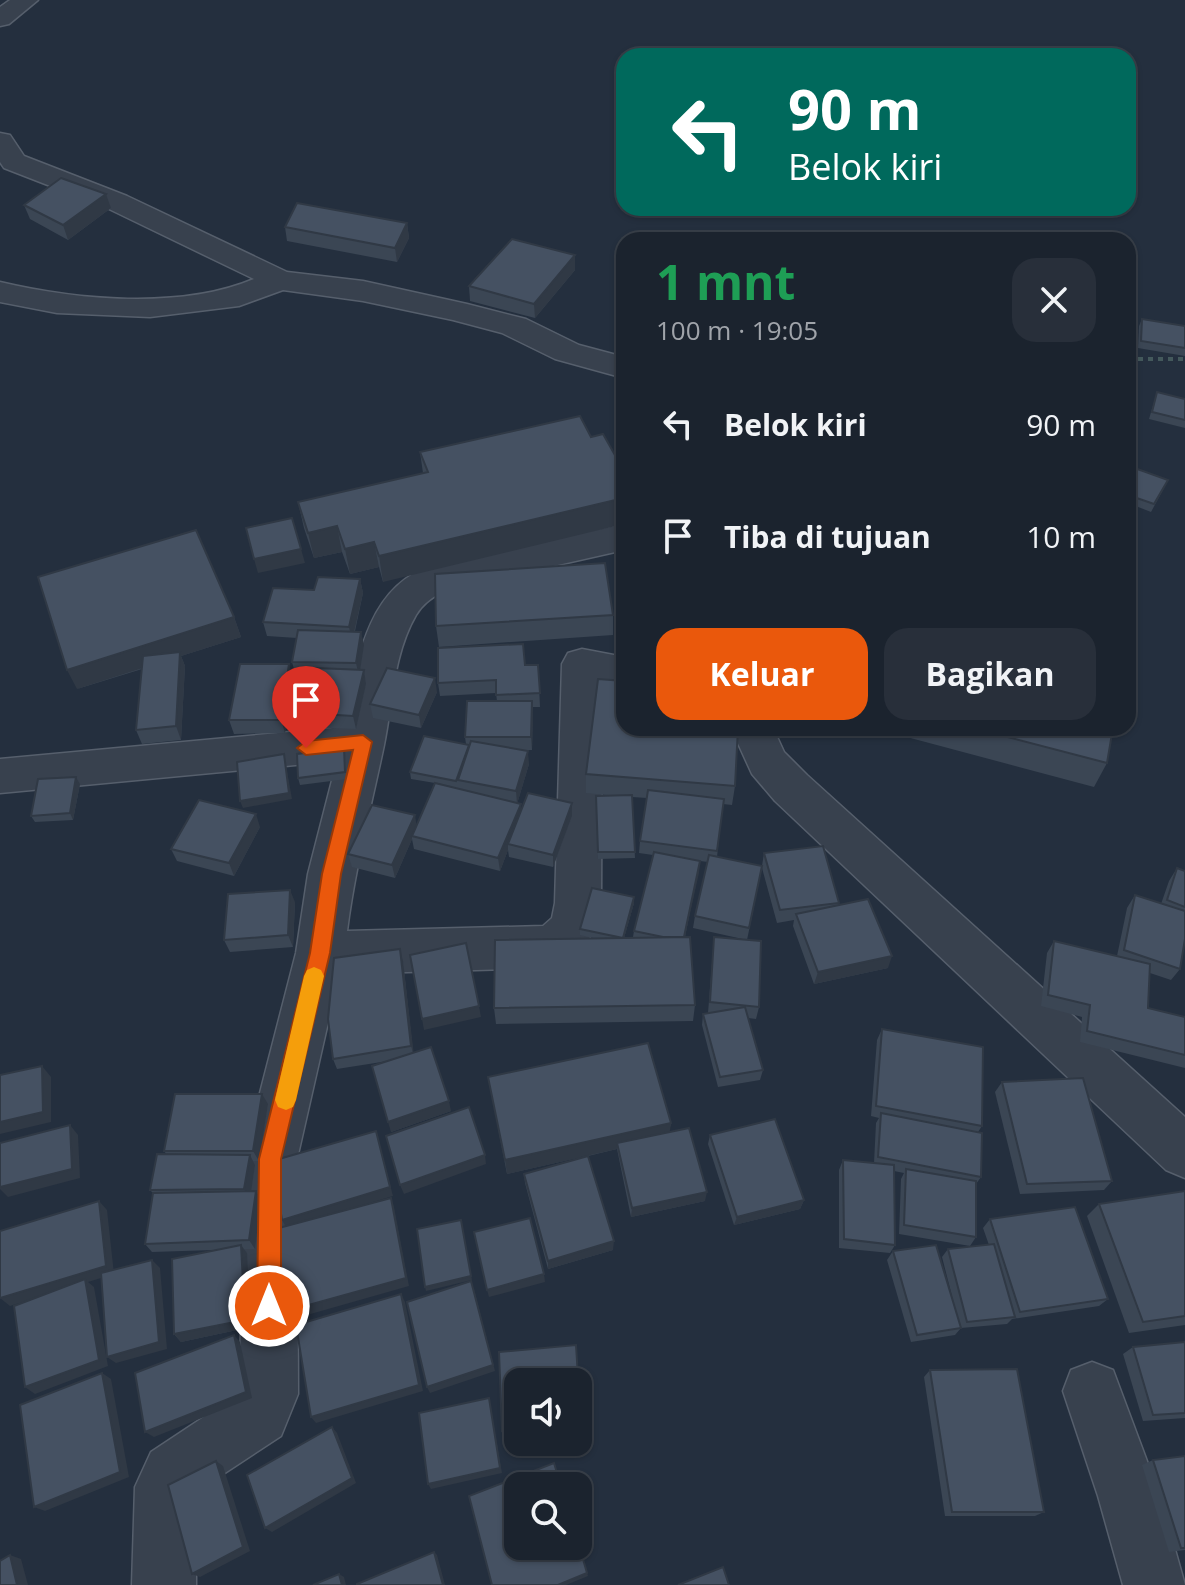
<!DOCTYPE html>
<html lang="id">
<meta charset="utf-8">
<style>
:root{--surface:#1b232e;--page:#282f3a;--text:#f1f3f6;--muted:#a0a4aa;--line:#39404a;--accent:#ea580c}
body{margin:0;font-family:"Open Sans",sans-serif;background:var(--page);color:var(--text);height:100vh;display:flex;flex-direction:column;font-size:30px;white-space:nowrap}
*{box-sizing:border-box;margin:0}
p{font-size:26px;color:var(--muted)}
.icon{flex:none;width:44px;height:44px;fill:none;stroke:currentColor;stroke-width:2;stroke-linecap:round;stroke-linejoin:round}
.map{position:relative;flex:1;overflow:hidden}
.side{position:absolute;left:616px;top:232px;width:520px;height:504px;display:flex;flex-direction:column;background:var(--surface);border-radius:24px;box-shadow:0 2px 6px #0004,0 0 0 2px var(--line)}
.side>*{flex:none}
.banner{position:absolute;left:616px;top:48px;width:520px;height:168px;border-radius:24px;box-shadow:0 2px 6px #0004,0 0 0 2px var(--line);background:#00695c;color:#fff;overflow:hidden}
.controls{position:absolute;left:504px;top:1368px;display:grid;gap:16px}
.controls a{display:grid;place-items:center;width:88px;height:88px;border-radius:16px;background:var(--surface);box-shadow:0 2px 6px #0004,0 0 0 2px var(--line);font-size:40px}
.pin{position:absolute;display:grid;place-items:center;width:68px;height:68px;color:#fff;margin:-82px -34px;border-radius:50% 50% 50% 0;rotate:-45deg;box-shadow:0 0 8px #0007}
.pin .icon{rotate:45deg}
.me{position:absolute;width:88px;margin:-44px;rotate:0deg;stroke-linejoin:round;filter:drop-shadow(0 0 6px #0008)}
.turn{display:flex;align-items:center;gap:28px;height:168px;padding:0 40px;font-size:36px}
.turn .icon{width:104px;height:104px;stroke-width:2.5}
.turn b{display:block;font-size:56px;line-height:68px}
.round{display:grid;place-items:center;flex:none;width:84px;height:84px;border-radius:24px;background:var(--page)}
.summary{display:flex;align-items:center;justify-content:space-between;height:136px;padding:0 40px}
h1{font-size:48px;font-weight:700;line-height:60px;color:#1e9e55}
.cta{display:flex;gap:16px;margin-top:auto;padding:16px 40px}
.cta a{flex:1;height:92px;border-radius:24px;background:var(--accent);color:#fff;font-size:32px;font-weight:700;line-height:92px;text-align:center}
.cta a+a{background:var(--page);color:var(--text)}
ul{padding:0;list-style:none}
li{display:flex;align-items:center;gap:24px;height:112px;padding:0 40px}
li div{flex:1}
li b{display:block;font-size:30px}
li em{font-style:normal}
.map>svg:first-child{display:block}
</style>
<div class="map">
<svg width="1185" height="1585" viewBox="0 0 1185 1585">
<rect width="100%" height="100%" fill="#242f3e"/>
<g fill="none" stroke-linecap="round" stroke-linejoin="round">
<defs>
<g id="minor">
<path d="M10 0H38L9 24 0 26V7Z"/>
<path d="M0 133 10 135 24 156 127 196 287 272 363 281 467 304 526 319 579 345 624 357V378L555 359 502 333 453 320 363 301 283 290 239 306 150 317 57 313 0 302V282C76 300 180 310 254 279L107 208 4 168 0 162Z"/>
<path d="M624 524V550L443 591C432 598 423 603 416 615 393 655 393 701 384 745 371 807 355 868 347 931L543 926 552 918 555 903 562 664 568 653 582 649 624 657V687L602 683 601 903 596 926 582 951 545 968 339 974 297 1159 298 1394 281 1436 196 1492V1585H132L135 1487 151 1452 240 1393 243 1159 296 953 308 874 337 761 0 793V759L344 727C356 668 365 586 432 566Z"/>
<path d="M731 728H773L784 752 807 775 1185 1117V1178L1166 1170 775 801 752 774Z"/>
<path d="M1092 1362 1113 1370 1160 1496 1185 1585H1123L1098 1496 1063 1391 1071 1370Z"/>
</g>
</defs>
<use href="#minor" stroke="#565f6c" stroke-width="3"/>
<path stroke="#44595c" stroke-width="4" stroke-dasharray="5 5" stroke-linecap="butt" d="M1128 359H1185"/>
<use href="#minor" fill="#38414e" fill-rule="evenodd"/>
</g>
<g fill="#3b4654">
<path d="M106 194 111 208 68 240 30 219 24 205Z"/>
<path d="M407 223 409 238 397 262 287 241 285 227Z"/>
<path d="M575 255V270L535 318 470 301 469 286Z"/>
<path d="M1142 319 1185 326V356L1138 348 1139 326Z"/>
<path d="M1157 392 1185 399V428L1149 419Z"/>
<path d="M591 437 383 582 379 567 350 574 342 552 314 558 304 528 298 502 423 473 420 452Z"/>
<path d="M1128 468 1164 488 1151 512 1128 503Z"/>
<path d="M360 579 363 593 355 631 364 645 360 670H364L366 684 356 729 308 727 304 713 314 676H296L292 662 297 638 267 636 263 622 314 590Z"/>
<path d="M613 615V635L439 647 436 626Z"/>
<path d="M234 617 241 637 181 656 185 666 181 740 142 744 136 730 142 669 77 689Z"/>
<path d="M525 665H538L540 707H533L532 750H524L529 764 517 804 521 810 572 816 553 867 509 857 508 850 500 871 414 849 412 839 395 878 352 867 348 854 417 825 435 783 411 779 410 772 466 744 465 737 497 701 496 693 440 696 438 683Z"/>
<path d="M293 678 285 733 234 734 229 720Z"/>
<path d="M437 692 421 728 373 718 370 704Z"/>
<path d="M873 728H1113L1107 763 1094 787Z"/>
<path d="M345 755 347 779 300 785 298 778Z"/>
<path d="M586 774 735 786 732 805 723 804 717 857 762 866 764 853 839 903V905L888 968 814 984 793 926 794 920 777 923 762 868 747 940 693 928 695 916 708 862 700 861 685 937 695 1005 693 1021 496 1024 494 1008 593 938 580 935V929L634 903 624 938 633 937 634 931 653 855 639 853 640 841 647 798 632 797 635 858 598 859 596 796H615L586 793Z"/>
<path d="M76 777 80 784 73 820 35 822 31 816Z"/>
<path d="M260 827 234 876 177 861 171 849Z"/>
<path d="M1177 868 1185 871V939L1180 969 1171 980 1150 973 1148 1008 1185 1017V1068L1080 1042 1082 1017 1041 1006 1047 953 1054 941 1117 956 1127 908 1135 895 1161 904 1169 881Z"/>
<path d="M295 902 293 947 230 952 224 940Z"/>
<path d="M714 937 759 1007 756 1019 748 1018 763 1070 760 1080 718 1087 702 1025 703 1014 708 1013Z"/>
<path d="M400 949 403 961 413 1052 451 1111 391 1132 388 1061 337 1069 333 1059Z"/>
<path d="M882 1029 982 1126 978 1132 981 1177 976 1184V1237L970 1246 899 1234 901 1179 904 1173 894 1171 895 1245 890 1253 839 1248V1170L843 1160 874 1163 876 1123 879 1118 871 1116 877 1040Z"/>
<path d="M488 1077 671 1123 669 1132 705 1201 631 1217 617 1149 588 1156 613 1250 548 1269 525 1183 524 1174 586 1156 507 1174Z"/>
<path d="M1002 1082 1112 1181 1104 1190 1020 1194 995 1092Z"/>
<path d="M268 1104 259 1161H253L255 1165 251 1191H256L261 1200 255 1249H244L247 1253 251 1327 181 1342 174 1334 214 1250 152 1252 145 1244 153 1193 150 1190 167 1155 164 1151Z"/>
<path d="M710 1135 804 1200 800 1209 734 1225 708 1144Z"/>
<path d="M1185 1191V1325L1129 1333 1087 1216 1099 1204Z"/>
<path d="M990 1219 1108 1299 1099 1306 1012 1319 1007 1324 961 1328 955 1335 911 1342 887 1260 893 1251 956 1312 942 1257 948 1249 989 1245 983 1228Z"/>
<path d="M1185 1342V1418L1143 1421 1123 1354 1133 1347Z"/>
<path d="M576 1345 581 1429 578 1430V1382H518V1435L503 1437 502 1431 499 1352Z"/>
<path d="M930 1370 1044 1512 1035 1516H945L924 1377Z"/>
<path d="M1185 1456V1550L1169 1552 1142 1465 1153 1460Z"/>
</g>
<g fill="#303945">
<path d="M106 194 111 208 68 240 63 225Z"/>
<path d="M407 223 409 238 397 262 395 248Z"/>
<path d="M575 255V270L535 318 534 304Z"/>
<path d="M624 498V524L383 582 379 556Z"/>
<path d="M337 526 342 552 314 558 308 533Z"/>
<path d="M374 542 379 567 350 574 345 549Z"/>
<path d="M301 549 305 563 258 573 254 559Z"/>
<path d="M360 579 363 593 352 641 349 627Z"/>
<path d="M234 617 241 637 181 656 185 666 181 740 176 726 180 656 77 689 67 670Z"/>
<path d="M361 632 364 645 359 677 356 663Z"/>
<path d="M289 664 293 678 285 733 281 720Z"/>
<path d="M364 670 366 684 356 729 353 716Z"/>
<path d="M435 678 437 692 421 728 419 715Z"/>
<path d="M532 701 533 715 532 750 531 737Z"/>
<path d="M528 751 529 764 517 804 516 791Z"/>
<path d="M284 754 292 799 243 808 240 801Z"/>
<path d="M76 777 80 784 73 820 70 813Z"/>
<path d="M572 803V816L553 867V855Z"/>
<path d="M521 804 522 817 508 844V850L500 871 498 858Z"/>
<path d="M256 814 260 827 234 876 229 863Z"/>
<path d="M415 815 417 828 412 836V839L395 878 392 865Z"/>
<path d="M700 861 699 873 681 953 683 941Z"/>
<path d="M290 890 295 902 293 947 288 935Z"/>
<path d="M634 897V903L622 945 623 938Z"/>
<path d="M400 949 403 961 414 1056 411 1046Z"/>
<path d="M892 956 888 968 814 984 818 972Z"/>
<path d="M479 1006 481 1017 424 1030 422 1019Z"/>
<path d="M42 1066 51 1077V1122L0 1134V1122Z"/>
<path d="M262 1094 268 1104 259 1161 253 1151Z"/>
<path d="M449 1101 451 1111 391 1132 388 1122Z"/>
<path d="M671 1123 669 1138 617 1143V1149L507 1174 505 1160Z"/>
<path d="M70 1125 78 1135 80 1178 8 1197 0 1189V1187Z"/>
<path d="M376 1131 393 1196 287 1229 282 1220Z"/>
<path d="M250 1155 255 1165 250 1199 244 1189Z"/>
<path d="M485 1155 486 1164 404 1194 400 1185Z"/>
<path d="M256 1191 261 1200 255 1249 249 1240Z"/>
<path d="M707 1192 705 1201 631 1217 632 1208Z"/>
<path d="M391 1198 394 1207 409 1286 293 1319 287 1311Z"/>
<path d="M804 1200 800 1209 734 1225 737 1217Z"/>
<path d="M99 1201 107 1210 114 1274 88 1282 94 1287 108 1366 35 1394 25 1387 86 1283 10 1306 0 1298Z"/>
<path d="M461 1220 472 1280 426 1291 425 1287Z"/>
<path d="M614 1241 613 1250 548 1269V1261Z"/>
<path d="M241 1245 247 1253 251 1327 181 1342 174 1334Z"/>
<path d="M152 1260 160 1268 167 1349 116 1363 107 1357Z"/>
<path d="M544 1274 545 1282 489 1297 487 1290Z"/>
<path d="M474 1289 495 1371 430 1393 427 1387Z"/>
<path d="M401 1294 405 1302 423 1391 316 1423 311 1417Z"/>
<path d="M234 1335 240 1342 252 1398 154 1437 145 1432Z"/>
<path d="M102 1373 111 1379 129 1477 45 1511 34 1507Z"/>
<path d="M489 1398 502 1473 431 1489 428 1484Z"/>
<path d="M332 1427 337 1433 356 1483 272 1532 265 1528Z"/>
<path d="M216 1461 223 1466 250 1551 200 1577 192 1574Z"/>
<path d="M434 1552 437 1555 445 1585H443Z"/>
<path d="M10 1555 21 1559 28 1585H17Z"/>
<path d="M587 1573 588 1576 566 1585H558Z"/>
<path d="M339 1574 344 1577 346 1585H342Z"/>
</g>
<g fill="#455162" stroke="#303945" stroke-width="2">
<path d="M61 178 106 194 63 225 24 205Z"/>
<path d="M297 203 407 223 395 248 285 227Z"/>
<path d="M512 239 575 255 534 304 469 286Z"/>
<path d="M1142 319 1185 326V348L1141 341Z"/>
<path d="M1157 392 1185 399V420L1152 412Z"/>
<path d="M580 416 591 437 603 434 624 471V498L379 556 374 542 345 549 337 526 308 533 298 502 428 472 420 452Z"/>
<path d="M1129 466 1168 480 1154 504 1128 495Z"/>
<path d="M292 518 301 549 254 559 246 528Z"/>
<path d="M196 530 234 617 67 670 38 577Z"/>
<path d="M605 563 613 615 436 626 435 574Z"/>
<path d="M318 577 360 579 349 627 263 622 273 588 314 590Z"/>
<path d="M298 630 361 632 356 663 292 662Z"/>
<path d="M523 644 525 665H538L540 693 496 695V680L438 683V648Z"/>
<path d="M180 652 176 726 136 730 143 656Z"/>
<path d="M240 664H289L281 720H229Z"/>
<path d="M316 668 364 670 353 716 304 713Z"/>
<path d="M387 668 435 678 419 715 370 704Z"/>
<path d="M598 679 624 681V728H738L735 786 586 774Z"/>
<path d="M467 701H532L531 737H465Z"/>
<path d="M973 728H1113L1107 763Z"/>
<path d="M424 736 469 745 456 781 410 772Z"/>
<path d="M471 741 528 751 516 791 458 780Z"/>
<path d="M344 748 345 772 298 778 297 754Z"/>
<path d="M284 754 289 793 240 801 237 762Z"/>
<path d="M76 777 70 813 31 816 38 779Z"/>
<path d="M435 783 521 804 498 858 412 836Z"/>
<path d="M648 790 724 799 717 851 640 841Z"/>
<path d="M528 793 572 803 553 855 508 844Z"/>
<path d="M632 795 635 852H598L596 796Z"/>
<path d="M199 800 256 814 229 863 171 849Z"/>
<path d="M372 805 415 815 392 865 348 854Z"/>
<path d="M823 846 839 903 780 910 764 853Z"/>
<path d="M654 852 700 861 684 937H663L634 931Z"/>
<path d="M709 855 762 866 749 928 695 916Z"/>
<path d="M1177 868 1185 871V907L1167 900Z"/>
<path d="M592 888 634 897 623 938 580 929Z"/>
<path d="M290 890 288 935 224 940 228 894Z"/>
<path d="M1135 895 1185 911V939L1180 969 1124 950Z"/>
<path d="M868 899 892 956 818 972 796 914Z"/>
<path d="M690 937 695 1005 494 1008 495 940Z"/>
<path d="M714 937 761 941 759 1007 710 1002Z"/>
<path d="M1054 941 1150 964 1148 1008 1185 1017V1055L1087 1031 1090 1005 1048 995Z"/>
<path d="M466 943 479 1006 422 1019 410 955Z"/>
<path d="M400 949 411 1046 333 1059 328 1019 334 958Z"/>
<path d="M745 1007 763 1070 720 1077 703 1014Z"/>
<path d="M882 1029 983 1047 982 1126 876 1106Z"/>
<path d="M648 1043 671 1123 505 1160 488 1077Z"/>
<path d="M431 1047 449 1101 388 1122 372 1066Z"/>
<path d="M42 1066 43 1112 0 1122V1075Z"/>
<path d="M1083 1078 1112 1181 1027 1184 1002 1082Z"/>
<path d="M175 1094H262L253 1151H164Z"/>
<path d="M469 1107 485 1155 400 1185 386 1136Z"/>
<path d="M881 1113 982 1133 981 1177 878 1157Z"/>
<path d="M775 1119 804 1200 737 1217 710 1135Z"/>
<path d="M70 1125 72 1169 0 1187V1143Z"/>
<path d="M689 1128 707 1192 632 1208 617 1143Z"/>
<path d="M376 1131 390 1187 282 1220 272 1161Z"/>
<path d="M157 1154 250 1155 244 1189 150 1190Z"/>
<path d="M588 1156 614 1241 548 1261 524 1174Z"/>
<path d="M843 1160 894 1165 895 1245 844 1239Z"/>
<path d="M906 1169 976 1181V1237L904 1225Z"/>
<path d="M256 1191 249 1240 145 1244 153 1193Z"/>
<path d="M1185 1191V1316L1143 1322 1099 1204Z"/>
<path d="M391 1198 406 1278 287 1311 275 1229Z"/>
<path d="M99 1201 106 1266 0 1298V1231Z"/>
<path d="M1075 1207 1108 1299 1020 1312 990 1219Z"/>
<path d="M530 1218 544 1274 487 1290 474 1232Z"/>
<path d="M461 1220 471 1276 425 1287 417 1229Z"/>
<path d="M994 1244 1015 1317 967 1322 948 1249Z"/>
<path d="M241 1245 245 1320 174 1334 172 1259Z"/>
<path d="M936 1245 961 1328 917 1335 893 1251Z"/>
<path d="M152 1260 159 1342 107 1357 101 1273Z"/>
<path d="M85 1279 99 1360 25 1387 14 1306Z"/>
<path d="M471 1281 493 1365 427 1387 407 1302Z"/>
<path d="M401 1294 419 1385 311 1417 296 1325Z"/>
<path d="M234 1335 246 1392 145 1432 135 1373Z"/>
<path d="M1185 1342V1413L1153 1415 1133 1347Z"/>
<path d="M576 1345 581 1424H578V1382H518V1429L502 1431 499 1352Z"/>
<path d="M1017 1369 1044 1512H952L930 1370Z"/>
<path d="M102 1373 120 1472 34 1507 20 1405Z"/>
<path d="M489 1398 500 1468 428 1484 419 1413Z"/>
<path d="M332 1427 352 1478 265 1528 247 1475Z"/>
<path d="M1185 1456V1548H1181L1153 1460Z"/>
<path d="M216 1461 243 1547 192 1574 168 1485Z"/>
<path d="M554 1463 561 1486H518V1546H578V1542L587 1573 558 1585H492L469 1496Z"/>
<path d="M434 1552 443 1585H357V1584Z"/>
<path d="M10 1555 17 1585H0V1561Z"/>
<path d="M723 1567 729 1585H678Z"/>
<path d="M339 1574 342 1585H313Z"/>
</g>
<path fill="#ea580c" stroke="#983908" stroke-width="2" d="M363 735 372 742 341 874 330 953 281 1159V1306L277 1314 269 1317 261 1314 257 1306 259 1159 310 953 322 874 353 750 306 755 297 748 306 741Z"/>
<path fill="#f59e0b" d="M314 967 321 970 324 976 296 1100 293 1107 286 1110 278 1107 275 1100 304 976 307 970Z"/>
</svg>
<div class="controls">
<a><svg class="icon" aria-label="sound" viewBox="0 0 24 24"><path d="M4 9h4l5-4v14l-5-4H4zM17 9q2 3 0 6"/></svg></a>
<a><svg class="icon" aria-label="search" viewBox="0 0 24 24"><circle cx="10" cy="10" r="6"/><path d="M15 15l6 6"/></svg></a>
</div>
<div class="pin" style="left:306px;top:748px;background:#d93025"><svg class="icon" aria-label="arrive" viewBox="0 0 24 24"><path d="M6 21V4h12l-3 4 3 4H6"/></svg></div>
<svg class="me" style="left:269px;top:1306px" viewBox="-20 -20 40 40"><circle r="17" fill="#ea580c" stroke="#fff" stroke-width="3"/><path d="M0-11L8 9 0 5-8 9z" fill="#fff"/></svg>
<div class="banner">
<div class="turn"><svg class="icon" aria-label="left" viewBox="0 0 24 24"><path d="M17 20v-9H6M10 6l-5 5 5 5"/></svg><div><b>90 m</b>Belok kiri</div></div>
</div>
<section class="side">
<div class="summary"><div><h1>1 mnt</h1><p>100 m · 19:05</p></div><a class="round"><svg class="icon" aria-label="close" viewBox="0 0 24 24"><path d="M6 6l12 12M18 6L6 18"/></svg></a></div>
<ul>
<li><svg class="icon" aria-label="left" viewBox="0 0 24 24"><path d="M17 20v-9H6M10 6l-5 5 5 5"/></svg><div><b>Belok kiri</b></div><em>90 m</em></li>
<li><svg class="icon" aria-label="arrive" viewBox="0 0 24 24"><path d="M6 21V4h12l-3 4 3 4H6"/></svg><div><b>Tiba di tujuan</b></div><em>10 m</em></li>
</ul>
<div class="cta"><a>Keluar</a><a>Bagikan</a></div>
</section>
</div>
